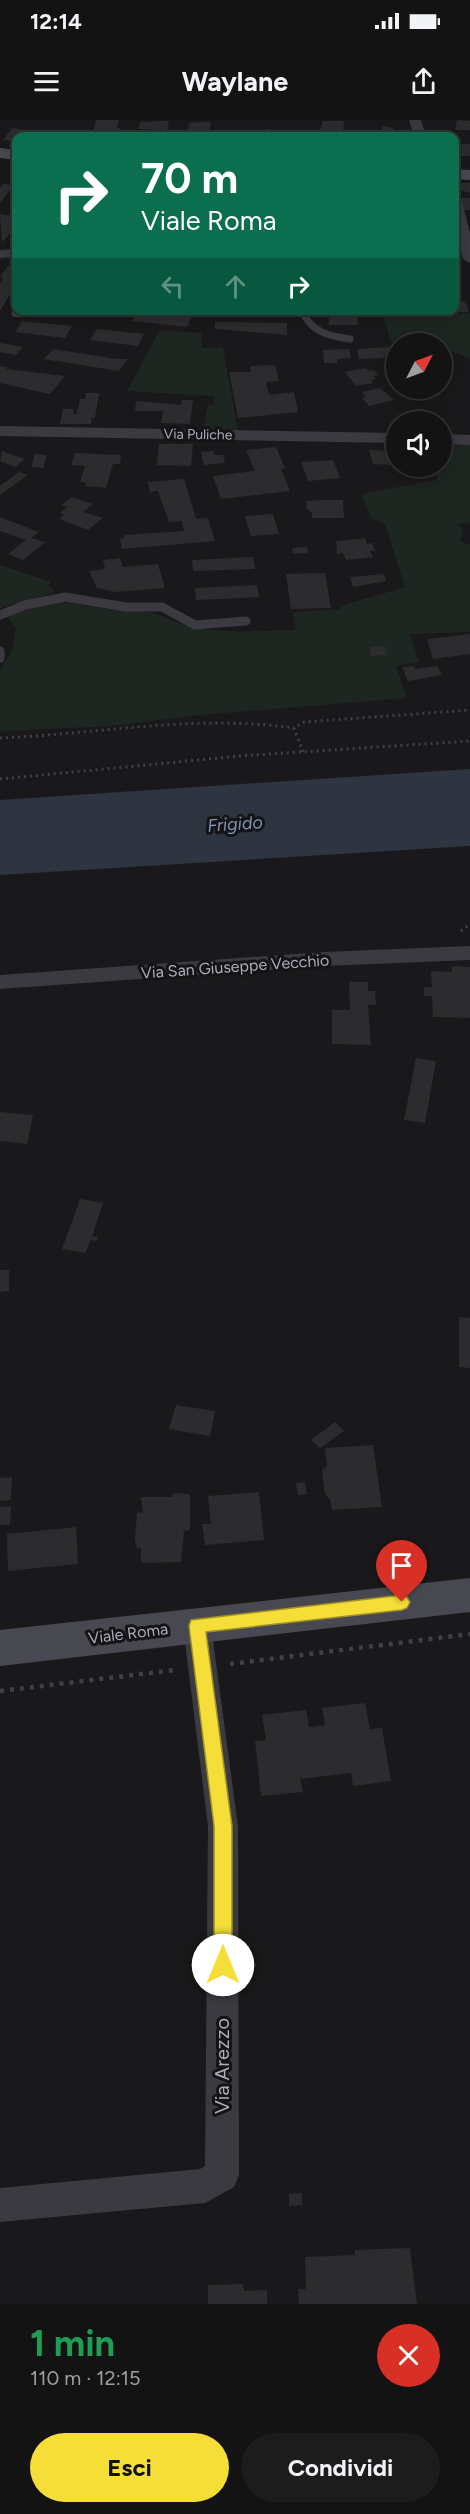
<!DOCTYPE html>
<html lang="it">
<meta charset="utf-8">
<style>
:root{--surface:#131314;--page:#1c1c1d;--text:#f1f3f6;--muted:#9d9ea0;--line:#323234;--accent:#f5de37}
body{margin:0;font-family:Figtree,sans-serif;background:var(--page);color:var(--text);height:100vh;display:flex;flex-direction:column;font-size:22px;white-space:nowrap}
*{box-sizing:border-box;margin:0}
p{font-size:20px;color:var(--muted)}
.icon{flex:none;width:33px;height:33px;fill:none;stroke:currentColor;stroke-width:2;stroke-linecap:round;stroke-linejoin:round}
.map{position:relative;height:2184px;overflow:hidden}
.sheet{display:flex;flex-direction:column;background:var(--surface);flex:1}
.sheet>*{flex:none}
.guide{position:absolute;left:12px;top:12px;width:447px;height:183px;border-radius:12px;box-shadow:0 3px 15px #0003,0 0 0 2px var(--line);background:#0b6e4f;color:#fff;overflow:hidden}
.needle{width:39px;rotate:48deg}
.fabs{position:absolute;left:386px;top:213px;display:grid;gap:12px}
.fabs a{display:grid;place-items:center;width:66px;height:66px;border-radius:50%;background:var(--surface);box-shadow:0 3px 15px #0003,0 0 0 2px var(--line);font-size:30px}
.pin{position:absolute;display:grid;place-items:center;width:51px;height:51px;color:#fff;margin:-62px -26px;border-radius:50% 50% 50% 0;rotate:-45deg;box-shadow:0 0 6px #0007}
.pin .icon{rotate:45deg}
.me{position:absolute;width:66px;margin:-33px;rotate:0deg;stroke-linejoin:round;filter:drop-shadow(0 0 4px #0008)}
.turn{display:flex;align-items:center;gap:21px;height:126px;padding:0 30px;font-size:27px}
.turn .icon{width:78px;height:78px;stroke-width:2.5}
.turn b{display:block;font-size:42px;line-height:51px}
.lanes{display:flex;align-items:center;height:57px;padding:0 30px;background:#0003;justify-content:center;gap:30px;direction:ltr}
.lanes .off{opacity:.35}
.round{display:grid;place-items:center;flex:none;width:63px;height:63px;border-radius:32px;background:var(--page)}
.overview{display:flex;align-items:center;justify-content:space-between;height:102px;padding:0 30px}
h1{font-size:36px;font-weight:700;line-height:45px;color:#1e9e55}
.action{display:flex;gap:12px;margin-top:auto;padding:12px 30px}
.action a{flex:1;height:69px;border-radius:36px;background:var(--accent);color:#111;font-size:24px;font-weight:700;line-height:69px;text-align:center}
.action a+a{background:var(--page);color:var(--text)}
.status{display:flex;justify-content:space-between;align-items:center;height:42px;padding:0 30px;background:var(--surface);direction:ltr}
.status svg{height:16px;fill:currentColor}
header{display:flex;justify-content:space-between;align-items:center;height:78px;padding:0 30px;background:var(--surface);font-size:27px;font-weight:700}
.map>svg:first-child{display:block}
</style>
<div class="status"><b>12:14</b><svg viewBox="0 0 49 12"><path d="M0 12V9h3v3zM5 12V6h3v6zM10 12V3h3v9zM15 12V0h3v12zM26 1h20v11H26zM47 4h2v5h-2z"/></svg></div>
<header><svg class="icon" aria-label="menu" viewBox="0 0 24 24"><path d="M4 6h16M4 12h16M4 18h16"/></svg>Waylane<svg class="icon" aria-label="share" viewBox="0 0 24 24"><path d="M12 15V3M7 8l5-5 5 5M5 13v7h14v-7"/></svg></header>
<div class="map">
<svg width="470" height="2184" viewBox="0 0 470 2184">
<rect width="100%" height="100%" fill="#19191b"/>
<g fill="#1e2621">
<path d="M381 191H407L409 196 470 193V239L441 227V224L391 222Z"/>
<path d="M160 210 201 213 202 228H223L238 310 203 309 208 285H214L215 276 127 271Z"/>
<path d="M441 325H470V402L458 404 463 410 460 420 465 424H470V512L410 514 419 542 396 546 407 578 199 595 112 606 0 611V550L12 531 16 508 8 497C51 474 62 483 106 489 124 491 142 489 160 495 172 499 182 506 194 508 228 513 262 511 296 510L292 492 339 489 344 485 405 467 385 404 371 398 361 374 437 360 438 347 441 346Z"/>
<path d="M0 445 51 462 48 466 56 472 0 488Z"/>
</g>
<path fill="#2e3440" d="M470 649V726L0 755V680Z"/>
<g fill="#2c2c2f">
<path d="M96 0H119L117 8H120L119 13 115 16H92Z"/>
<path d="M457 0 470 1V10H455Z"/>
<path d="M162 1H169L167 10 138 9 140 2Z"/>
<path d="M323 1H344L343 13 319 12Z"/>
<path d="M200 2H211L208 14H188L189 3Z"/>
<path d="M382 6 393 8V12H383L384 16H357L356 12H382Z"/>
<path d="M12 8 33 11 46 12 42 16H16V21L3 20Z"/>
<path d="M266 9 295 12V16H265Z"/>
<path d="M462 24H470V36H454V28H461Z"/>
<path d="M454 63H470V73L454 69Z"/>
<path d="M3 64 14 65 0 83V68Z"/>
<path d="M460 78H470V90H463Z"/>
<path d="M0 94 16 96V107L2 122Z"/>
<path d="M8 146 16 147V164L0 191V164L3 159 0 157Z"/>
<path d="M465 181 469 192H458L454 182Z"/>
<path d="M64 190H109L106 196Z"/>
<path d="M136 190H195L187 207 133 201Z"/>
<path d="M328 191H357L358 205H329Z"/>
<path d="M22 201 72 206 65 218 15 212Z"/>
<path d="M215 202 287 203V215L215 209Z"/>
<path d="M97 209 144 214 138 226 90 220Z"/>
<path d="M0 223 23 227 16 235 0 232Z"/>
<path d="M392 227 395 236H384V238L359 239 357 229Z"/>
<path d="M53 229 117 239H128L119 251 44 239Z"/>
<path d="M349 229 351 238 337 239V243H324L323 230Z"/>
<path d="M275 245 279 261 266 262 269 275 294 272 298 292 238 298 229 252H251L250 246Z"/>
<path d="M0 246 8 247 6 249 65 256 50 274 0 263Z"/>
<path d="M366 248 369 251 374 250 378 255 373 256 376 259 371 260 373 263 356 266 345 252Z"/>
<path d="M380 268 394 280 369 286 362 278 366 277 362 272Z"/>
<path d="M86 273H99L95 298H92L91 304H60L63 289H73V294H77L80 279H85Z"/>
<path d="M182 280H193L190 304 161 303 163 291H135L136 281 181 285Z"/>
<path d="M159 324H193L191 346 157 345Z"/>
<path d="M276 327 285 348 281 349 290 371 221 379 213 356 255 351 246 330Z"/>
<path d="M369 330 396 331V345L373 344Z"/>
<path d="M2 331 25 339 15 347 0 341Z"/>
<path d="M213 331 215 335H223L225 343 204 345 201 332Z"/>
<path d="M75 333 121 335 120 344H113L106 368 85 366 86 363 80 362 85 346 71 345Z"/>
<path d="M35 334 47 335 43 348 31 347Z"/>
<path d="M333 340 340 358 308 361 301 342Z"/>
<path d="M19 352 28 355 0 375V366Z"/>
<path d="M184 359 196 399 208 398 215 421 122 429 120 419 125 418 124 415 184 411 182 401 169 402 158 371 150 372 148 362Z"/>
<path d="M72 377 93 384 83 392 103 398 88 410 59 399 64 395 60 393 67 387 61 385Z"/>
<path d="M322 380H343L344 398H312V393L307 389 306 381Z"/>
<path d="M273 394 279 414 251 416 245 396Z"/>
<path d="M0 397 39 412 31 418 45 422 23 440 8 434 26 420 0 411Z"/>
<path d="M365 418 367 424 372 423 375 431H370L373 437 346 440 343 433 337 434 336 421Z"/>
<path d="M307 427 308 433 293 434 292 428Z"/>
<path d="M253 437 255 449 193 451 192 440Z"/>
<path d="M120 438 123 447 158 444 165 468 115 472 97 468 89 451 105 449 103 440Z"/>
<path d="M325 453 331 488 291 489 286 454Z"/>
<path d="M384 454 386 461 353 467 350 457Z"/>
<path d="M257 465 259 477 196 480 195 468Z"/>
<path d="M470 514V534L433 539 427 519Z"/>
<path d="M385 526 387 535 371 536 370 527Z"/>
<path d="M414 546 415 549 437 546 442 555 408 561 402 547Z"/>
<path d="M452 846 470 847V898L433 897 432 876H424V867H432L431 851 452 852Z"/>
<path d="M349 862H368V871H375L376 885H368L371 925 332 924V890H350Z"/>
<path d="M416 938 436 941 425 1003 404 1000Z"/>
<path d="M0 992 33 995 27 1024 0 1021Z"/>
<path d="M80 1079 103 1083 92 1116 98 1117 97 1121 91 1120 85 1133 62 1129Z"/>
<path d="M0 1150H9V1171L0 1172Z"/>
<path d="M459 1197 470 1198V1248L459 1247Z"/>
<path d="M176 1285 215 1291 210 1316 169 1309Z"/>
<path d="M335 1302 344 1311 320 1328 311 1320Z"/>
<path d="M373 1325 382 1387 332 1390 330 1379 325 1374 322 1350 327 1346 325 1328Z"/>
<path d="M12 1357 11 1380 0 1381V1358Z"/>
<path d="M305 1362 307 1374 298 1375 296 1363Z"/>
<path d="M259 1372 264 1420 205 1425 202 1404H211L208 1376Z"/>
<path d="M173 1373 190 1374V1410L184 1411 181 1442 141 1443V1428H137L135 1420 137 1392 143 1393 141 1377H172Z"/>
<path d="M11 1386 10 1405H0V1387Z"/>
<path d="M76 1407 78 1444 8 1451 7 1414Z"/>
<path d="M365 1583 370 1609 382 1608 391 1661 353 1666 351 1653 300 1659 303 1672 261 1676 255 1621 266 1620 262 1595 306 1590 309 1607 325 1605 322 1588Z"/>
<path d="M302 2073V2085L289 2086V2074Z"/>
<path d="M410 2128 417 2184H299L298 2169H306L305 2137 355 2135V2130Z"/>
<path d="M243 2164 244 2171 267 2170V2184H208V2165Z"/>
</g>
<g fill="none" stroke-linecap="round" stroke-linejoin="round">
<g stroke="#404047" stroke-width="3" stroke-dasharray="2 4" stroke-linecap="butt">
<path d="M0 618C99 614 195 594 294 608"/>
<path d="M303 632 294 608 304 602 470 590"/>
<path d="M0 659 240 636 470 621"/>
<path d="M461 811 470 804"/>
</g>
<g stroke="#404047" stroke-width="4.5" stroke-dasharray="4 6" stroke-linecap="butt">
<path d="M230 1544 470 1514"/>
<path d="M0 1571 175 1550"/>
</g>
<path stroke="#3a3a40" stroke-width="7" d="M302 190C310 212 329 216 350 219"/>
<g stroke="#3a3a40" stroke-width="9">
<path d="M0 495 25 485 65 477 126 487H162L195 505 246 501"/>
<path d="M0 531V538"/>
</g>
<g fill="#3a3a40" fill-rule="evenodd">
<path d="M409 0H421L426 16H414Z"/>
<path d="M454 74 461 78 470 113V143L463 139 454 106Z"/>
<path d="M16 129V137L0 138V130Z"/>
<path d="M15 187 16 190H27L23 197H13L11 194Z"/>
<path d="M0 306 396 313V323L0 316Z"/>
<path d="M441 314 470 315V325L441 324Z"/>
<path d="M470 826V840L324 846 0 869V855L324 832Z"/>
<path d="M197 1493 207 1497 211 1506 238 1706 239 2055 234 2067 205 2083 0 2102V2068L200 2049 205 2046 208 1706 183 1506 187 1497Z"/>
</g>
<g fill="#484850" fill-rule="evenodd">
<path d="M0 28 16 30V40L0 38Z"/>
<path d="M454 49 470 50V60L454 59Z"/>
<path d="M470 1458V1492L0 1546V1510Z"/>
</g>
</g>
<path fill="#f5de37" stroke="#9f9024" stroke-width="1.5" d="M402 1475 407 1477 410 1482 407 1488 402 1490 206 1512 232 1706V1845L229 1852 223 1855 216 1852 214 1845V1706L189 1506 191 1500Z"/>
<g text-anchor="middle" stroke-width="6" stroke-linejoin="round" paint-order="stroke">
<g font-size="14" fill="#abacbb" stroke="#141416">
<text transform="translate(198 314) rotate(1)" y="5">Via Puliche</text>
</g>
<g font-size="16" fill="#abacbb" stroke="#141416">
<text transform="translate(235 846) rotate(-4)" y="6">Via San Giuseppe Vecchio</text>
<text transform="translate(128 1513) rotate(-7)" y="6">Viale Roma</text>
</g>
<g font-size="18" font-style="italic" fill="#8292b6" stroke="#141416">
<text transform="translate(235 704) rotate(-4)" y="6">Frigido</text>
</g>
<g font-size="20" fill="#abacbb" stroke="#141416">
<text transform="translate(222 1946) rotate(-90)" y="7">Via Arezzo</text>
</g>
</g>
</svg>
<div class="fabs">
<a><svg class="needle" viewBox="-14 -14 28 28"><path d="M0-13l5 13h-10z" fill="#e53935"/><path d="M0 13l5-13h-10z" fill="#9d9ea0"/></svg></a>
<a><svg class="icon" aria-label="sound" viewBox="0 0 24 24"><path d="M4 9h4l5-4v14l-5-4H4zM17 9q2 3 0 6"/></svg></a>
</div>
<div class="pin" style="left:402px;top:1482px;background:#d93025"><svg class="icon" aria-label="arrive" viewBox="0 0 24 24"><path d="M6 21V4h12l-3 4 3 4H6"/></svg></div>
<svg class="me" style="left:223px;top:1845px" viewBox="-20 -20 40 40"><circle r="19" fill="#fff"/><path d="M0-13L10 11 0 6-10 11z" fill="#f5de37"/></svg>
<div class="guide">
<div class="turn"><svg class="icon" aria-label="right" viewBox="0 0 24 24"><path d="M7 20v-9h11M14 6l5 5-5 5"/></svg><div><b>70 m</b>Viale Roma</div></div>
<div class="lanes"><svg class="icon off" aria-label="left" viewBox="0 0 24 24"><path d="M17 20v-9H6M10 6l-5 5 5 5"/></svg><svg class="icon off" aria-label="ahead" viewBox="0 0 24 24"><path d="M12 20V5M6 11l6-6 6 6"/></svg><svg class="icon" aria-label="right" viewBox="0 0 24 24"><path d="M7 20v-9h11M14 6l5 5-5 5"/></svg></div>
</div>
</div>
<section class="sheet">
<div class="overview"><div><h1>1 min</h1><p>110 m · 12:15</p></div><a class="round" style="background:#d93025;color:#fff"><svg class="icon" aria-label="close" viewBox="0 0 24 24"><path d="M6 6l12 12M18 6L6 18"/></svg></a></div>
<div class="action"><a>Esci</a><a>Condividi</a></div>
</section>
